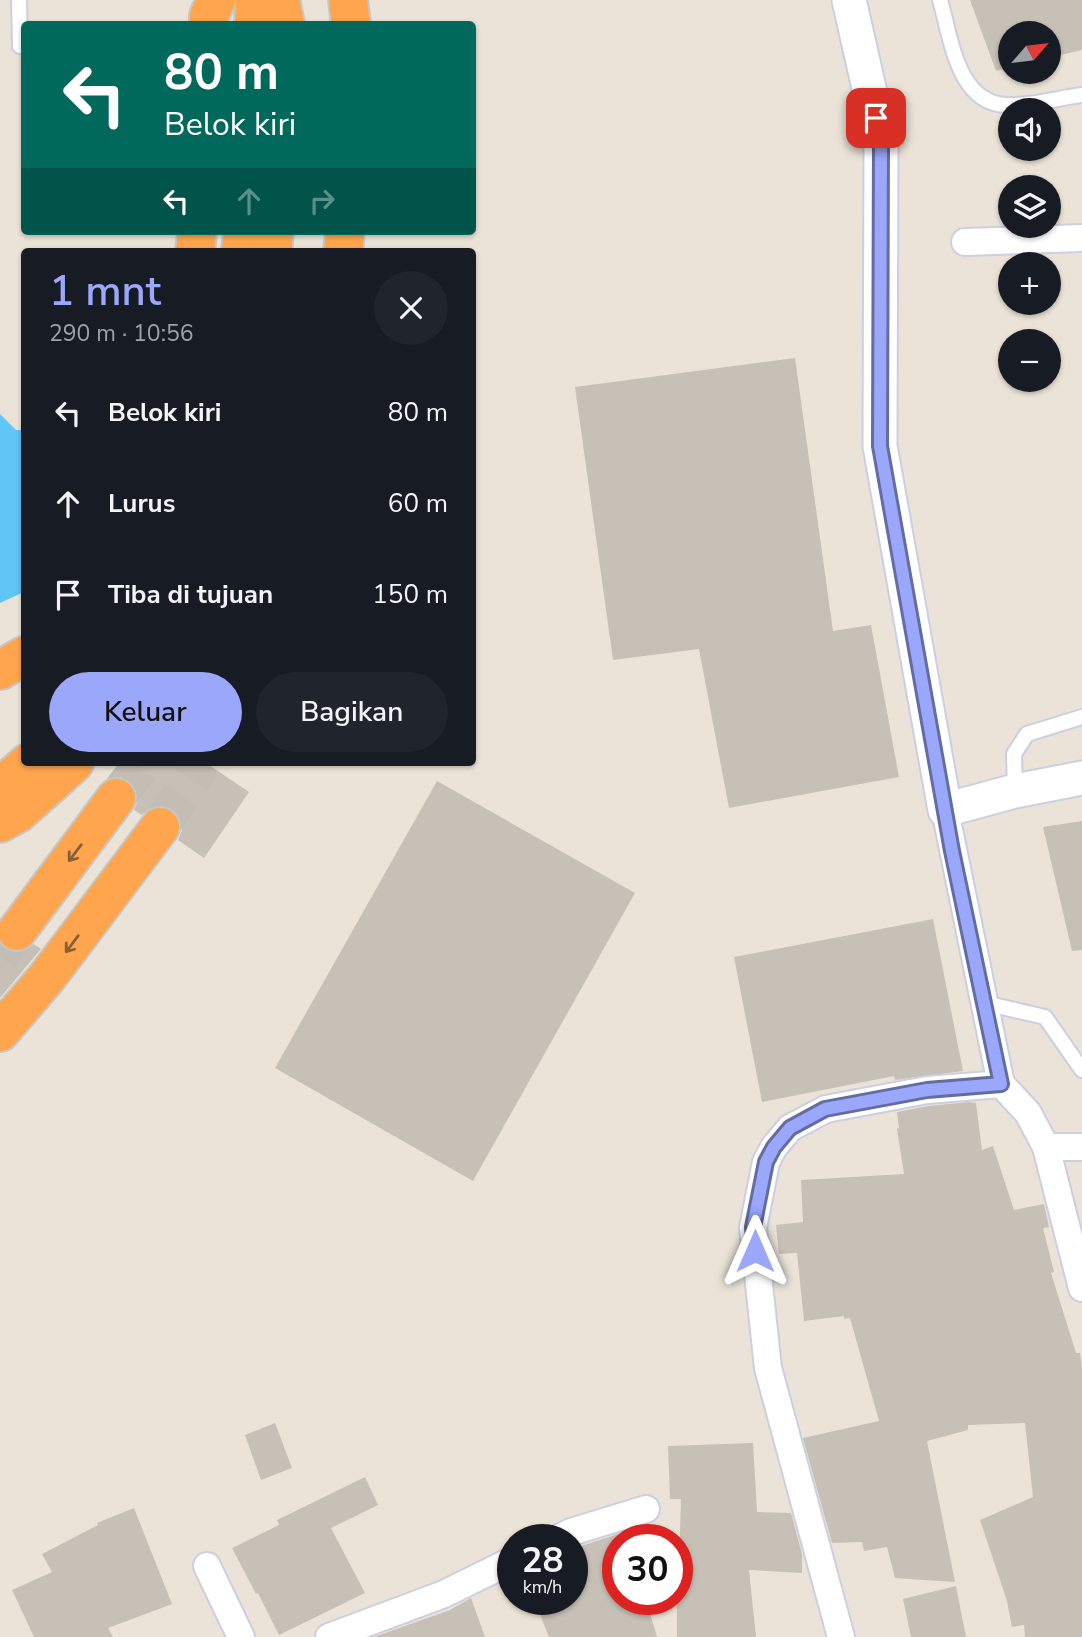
<!DOCTYPE html>
<html lang="id">
<meta charset="utf-8">
<style>
:root{--surface:#171b24;--page:#20242c;--text:#f1f3f6;--muted:#9ea1a6;--accent:#9aa7fa}
body{margin:0;font-family:"Nunito Sans",sans-serif;background:var(--page);color:var(--text);height:100vh;display:flex;flex-direction:column;font-size:26px;white-space:nowrap}
*{box-sizing:border-box;margin:0}
p{font-size:23px;color:var(--muted)}
.icon{flex:none;width:38px;height:38px;fill:none;stroke:currentColor;stroke-width:2;stroke-linecap:round;stroke-linejoin:round}
.map{position:relative;flex:1;overflow:hidden}
.sheet{position:absolute;left:21px;top:248px;width:455px;height:518px;display:flex;flex-direction:column;background:var(--surface);border-radius:7px;box-shadow:0 2px 5px #0004}
.sheet>*{flex:none}
.guide{position:absolute;left:21px;top:21px;width:455px;height:214px;border-radius:7px;box-shadow:0 2px 5px #0004;background:#00695c;color:#fff;overflow:hidden}
.needle{width:46px;rotate:62deg}
.buttons{position:absolute;left:998px;top:21px;display:grid;gap:14px}
.buttons a{display:grid;place-items:center;width:63px;height:63px;border-radius:50%;background:var(--surface);box-shadow:0 2px 5px #0004;font-size:35px}
.speed{position:absolute;left:497px;top:1524px;display:flex;gap:14px;font-size:35px;font-weight:700;text-align:center}
.speed>*{display:grid;place-content:center;width:91px;height:91px;border-radius:50%;background:var(--surface);box-shadow:0 2px 5px #0004;line-height:1}
.speed small{font-size:18px;font-weight:400}
.speed .limit{border:10px solid #d22;background:#fff;color:#111}
.pin{position:absolute;display:grid;place-items:center;width:60px;height:60px;color:#fff;margin:-30px;border-radius:14px;box-shadow:0 4px 10px #0006}
.me{position:absolute;width:77px;margin:-38px;rotate:0deg;stroke-linejoin:round;filter:drop-shadow(0 0 5px #0008)}
.turn{display:flex;align-items:center;gap:24px;height:147px;padding:0 28px;font-size:32px}
.turn .icon{width:91px;height:91px;stroke-width:2.5}
.turn b{display:block;font-size:49px;line-height:60px}
.lanes{display:flex;align-items:center;height:66px;padding:0 28px;background:#0003;justify-content:center;gap:35px;direction:ltr}
.lanes .off{opacity:.35}
.round{display:grid;place-items:center;flex:none;width:74px;height:74px;border-radius:37px;background:var(--page)}
.head{display:flex;align-items:center;justify-content:space-between;height:119px;padding:0 28px}
h1{font-size:42px;font-weight:600;line-height:52px;color:var(--accent)}
.cta{display:flex;gap:14px;margin-top:auto;padding:14px 28px}
.cta a{flex:1;height:80px;border-radius:42px;background:var(--accent);color:#111;font-size:28px;font-weight:600;line-height:80px;text-align:center}
.cta a+a{background:var(--page);color:var(--text)}
ul{padding:0;list-style:none}
li{display:flex;align-items:center;gap:21px;height:91px;padding:0 28px}
li div{flex:1}
li b{display:block;font-size:26px}
li em{font-style:normal}
.map>svg:first-child{display:block}
</style>
<div class="map">
<svg width="1082" height="1637" viewBox="0 0 1082 1637">
<rect width="100%" height="100%" fill="#ebe3d7"/>
<path fill="#61c5f5" d="M0 414 16 430H24V592L0 603Z"/>
<g fill="#c6c0b7">
<path d="M970 0H1082V50L1048 58V33H1010V67L996 71Z"/>
<path d="M795 358 833 631 871 625 899 777 729 808 699 649 613 660 575 387Z"/>
<path d="M119 763H206L249 792 204 858 178 840 182 830 180 819 173 809 163 805 152 807 142 815 134 810 138 800 136 789 128 780 119 776 110 777Z"/>
<path d="M437 781 635 893 473 1181 275 1068Z"/>
<path d="M1082 821V950L1072 951 1043 827Z"/>
<path d="M933 919 963 1071 895 1080 894 1076 762 1102 734 957Z"/>
<path d="M0 944 5 949 14 953 25 951 34 944 41 949 0 998Z"/>
<path d="M969 1102 976 1103 982 1150 993 1146 1014 1210 1044 1204 1049 1227 1043 1228 1054 1272 1051 1273 1076 1353H1080L1082 1368V1637H1025L1024 1625 1012 1627 1007 1601 980 1520 1033 1497 1025 1423 968 1425V1430L927 1441 955 1582 895 1578 887 1547 864 1551 862 1542 832 1543 803 1438 879 1421 850 1318 844 1319V1316L804 1321 797 1253 779 1254 776 1225 803 1222 801 1180 904 1174 897 1129 899 1128 897 1112 929 1106Z"/>
<path d="M275 1423 292 1468 261 1480 245 1435Z"/>
<path d="M753 1443 757 1512 791 1513 802 1554V1573L749 1570 756 1637H677V1565L679 1564 681 1499H670L668 1446Z"/>
<path d="M365 1477 378 1505 331 1528 365 1593 279 1635 258 1593 256 1594 232 1548 279 1525 277 1520Z"/>
<path d="M134 1508 172 1604 108 1628 113 1637H34L12 1590 52 1572 42 1554 98 1525 97 1523Z"/>
<path d="M618 1534V1600H646L657 1637H549L534 1600H572V1549Z"/>
<path d="M956 1586 966 1637H911L903 1599Z"/>
<path d="M471 1598 485 1637H374L450 1610Z"/>
</g>
<g fill="none" stroke-linecap="round" stroke-linejoin="round">
<g stroke="#c4bdb4" stroke-width="38" stroke-dasharray="38 19" stroke-linecap="butt">
<path d="M116 798 143 763"/>
<path d="M160 827 202 763"/>
<path d="M0 957 17 931"/>
</g>
<defs>
<g id="service">
<path d="M19 0 20 46"/>
<path d="M940 0C951 37 957 104 1007 105 1031 106 1058 98 1082 95"/>
<path d="M1015 791 1014 754 1027 734 1082 717"/>
<path d="M984 1003 1045 1017 1082 1070"/>
</g>
<g id="minor">
<path d="M965 242 1082 238"/>
<path d="M945 810 1001 1084 1028 1113 1046 1147 1082 1288"/>
<path d="M1046 1147H1082"/>
<path d="M555 1540 571 1532 646 1509"/>
<path d="M207 1566 241 1637"/>
<path d="M329 1637 444 1594 513 1560"/>
<path d="M841 1637 768 1368 753 1228 766 1162 774 1147 790 1128 826 1109 927 1090 1001 1084"/>
</g>
<path id="tertiary" d="M849 0 881 141 880 446 945 810 1015 791 1082 778"/>
<g id="motorway">
<path d="M280 0 285 24"/>
<path d="M348 0 351 24"/>
<path d="M209 24V16L216 0"/>
<path d="M254 24 255 0"/>
<path d="M195 252 197 231"/>
<path d="M241 252 243 231"/>
<path d="M272 252 274 231"/>
<path d="M343 252 345 231"/>
<path d="M0 670 24 656"/>
<path d="M0 788 28 763"/>
<path d="M0 823 18 813 74 763"/>
<path d="M17 931 116 798"/>
<path d="M0 1032 48 976 160 827"/>
</g>
</defs>
<use href="#service" stroke="#cccfe1" stroke-width="18"/>
<use href="#minor" stroke="#cccfe1" stroke-width="30"/>
<use href="#tertiary" stroke="#cccfe1" stroke-width="37"/>
<use href="#motorway" stroke="#c7c7c7" stroke-width="42"/>
<use href="#service" stroke="#fff" stroke-width="14"/>
<use href="#minor" stroke="#fff" stroke-width="26"/>
<use href="#tertiary" stroke="#fff" stroke-width="33"/>
<use href="#motorway" stroke="#ffa54d" stroke-width="38"/>
</g>
<defs><path id="oneway-shaft" d="M-6 0H5M1.5-3L5.5 0L1.5 3" fill="none" stroke-width="1.6" stroke-linecap="round" stroke-linejoin="round" transform="scale(1.75)"/></defs>
<g stroke="#886038">
<use href="#oneway-shaft" transform="translate(75 853) rotate(127)"/>
<use href="#oneway-shaft" transform="translate(72 944) rotate(127)"/>
</g>
<g fill="none" stroke-linecap="round" stroke-linejoin="round">
<defs>
<path id="route" d="M755 1251 753 1227 766 1162 774 1147 790 1128 825 1109 927 1090 1001 1084 952 851 880 446 881 142 876 118"/>
</defs>
<use href="#route" stroke="#646da2" stroke-width="18"/>
<use href="#route" stroke="#9aa7fa" stroke-width="12"/>
</g>
</svg>
<div class="buttons">
<a><svg class="needle" viewBox="-14 -14 28 28"><path d="M0-13l5 13h-10z" fill="#e53935"/><path d="M0 13l5-13h-10z" fill="#9ea1a6"/></svg></a>
<a><svg class="icon" aria-label="sound" viewBox="0 0 24 24"><path d="M4 9h4l5-4v14l-5-4H4zM17 9q2 3 0 6"/></svg></a>
<a><svg class="icon" aria-label="layers" viewBox="0 0 24 24"><path d="M12 4l9 5-9 5-9-5zM3 14l9 5 9-5"/></svg></a>
<a>+</a>
<a>−</a>
</div>
<div class="speed"><div>28<small>km/h</small></div><div class="limit">30</div></div>
<div class="pin" style="left:876px;top:118px;background:#d93025"><svg class="icon" aria-label="arrive" viewBox="0 0 24 24"><path d="M6 21V4h12l-3 4 3 4H6"/></svg></div>
<svg class="me" style="left:755px;top:1251px" viewBox="-20 -20 40 40"><path d="M0-17L14 15 0 8-14 15z" fill="#9aa7fa" stroke="#fff" stroke-width="4"/></svg>
<div class="guide">
<div class="turn"><svg class="icon" aria-label="left" viewBox="0 0 24 24"><path d="M17 20v-9H6M10 6l-5 5 5 5"/></svg><div><b>80 m</b>Belok kiri</div></div>
<div class="lanes"><svg class="icon" aria-label="left" viewBox="0 0 24 24"><path d="M17 20v-9H6M10 6l-5 5 5 5"/></svg><svg class="icon off" aria-label="ahead" viewBox="0 0 24 24"><path d="M12 20V5M6 11l6-6 6 6"/></svg><svg class="icon off" aria-label="right" viewBox="0 0 24 24"><path d="M7 20v-9h11M14 6l5 5-5 5"/></svg></div>
</div>
<section class="sheet">
<div class="head"><div><h1>1 mnt</h1><p>290 m · 10:56</p></div><a class="round"><svg class="icon" aria-label="close" viewBox="0 0 24 24"><path d="M6 6l12 12M18 6L6 18"/></svg></a></div>
<ul>
<li><svg class="icon" aria-label="left" viewBox="0 0 24 24"><path d="M17 20v-9H6M10 6l-5 5 5 5"/></svg><div><b>Belok kiri</b></div><em>80 m</em></li>
<li><svg class="icon" aria-label="ahead" viewBox="0 0 24 24"><path d="M12 20V5M6 11l6-6 6 6"/></svg><div><b>Lurus</b></div><em>60 m</em></li>
<li><svg class="icon" aria-label="arrive" viewBox="0 0 24 24"><path d="M6 21V4h12l-3 4 3 4H6"/></svg><div><b>Tiba di tujuan</b></div><em>150 m</em></li>
</ul>
<div class="cta"><a>Keluar</a><a>Bagikan</a></div>
</section>
</div>
